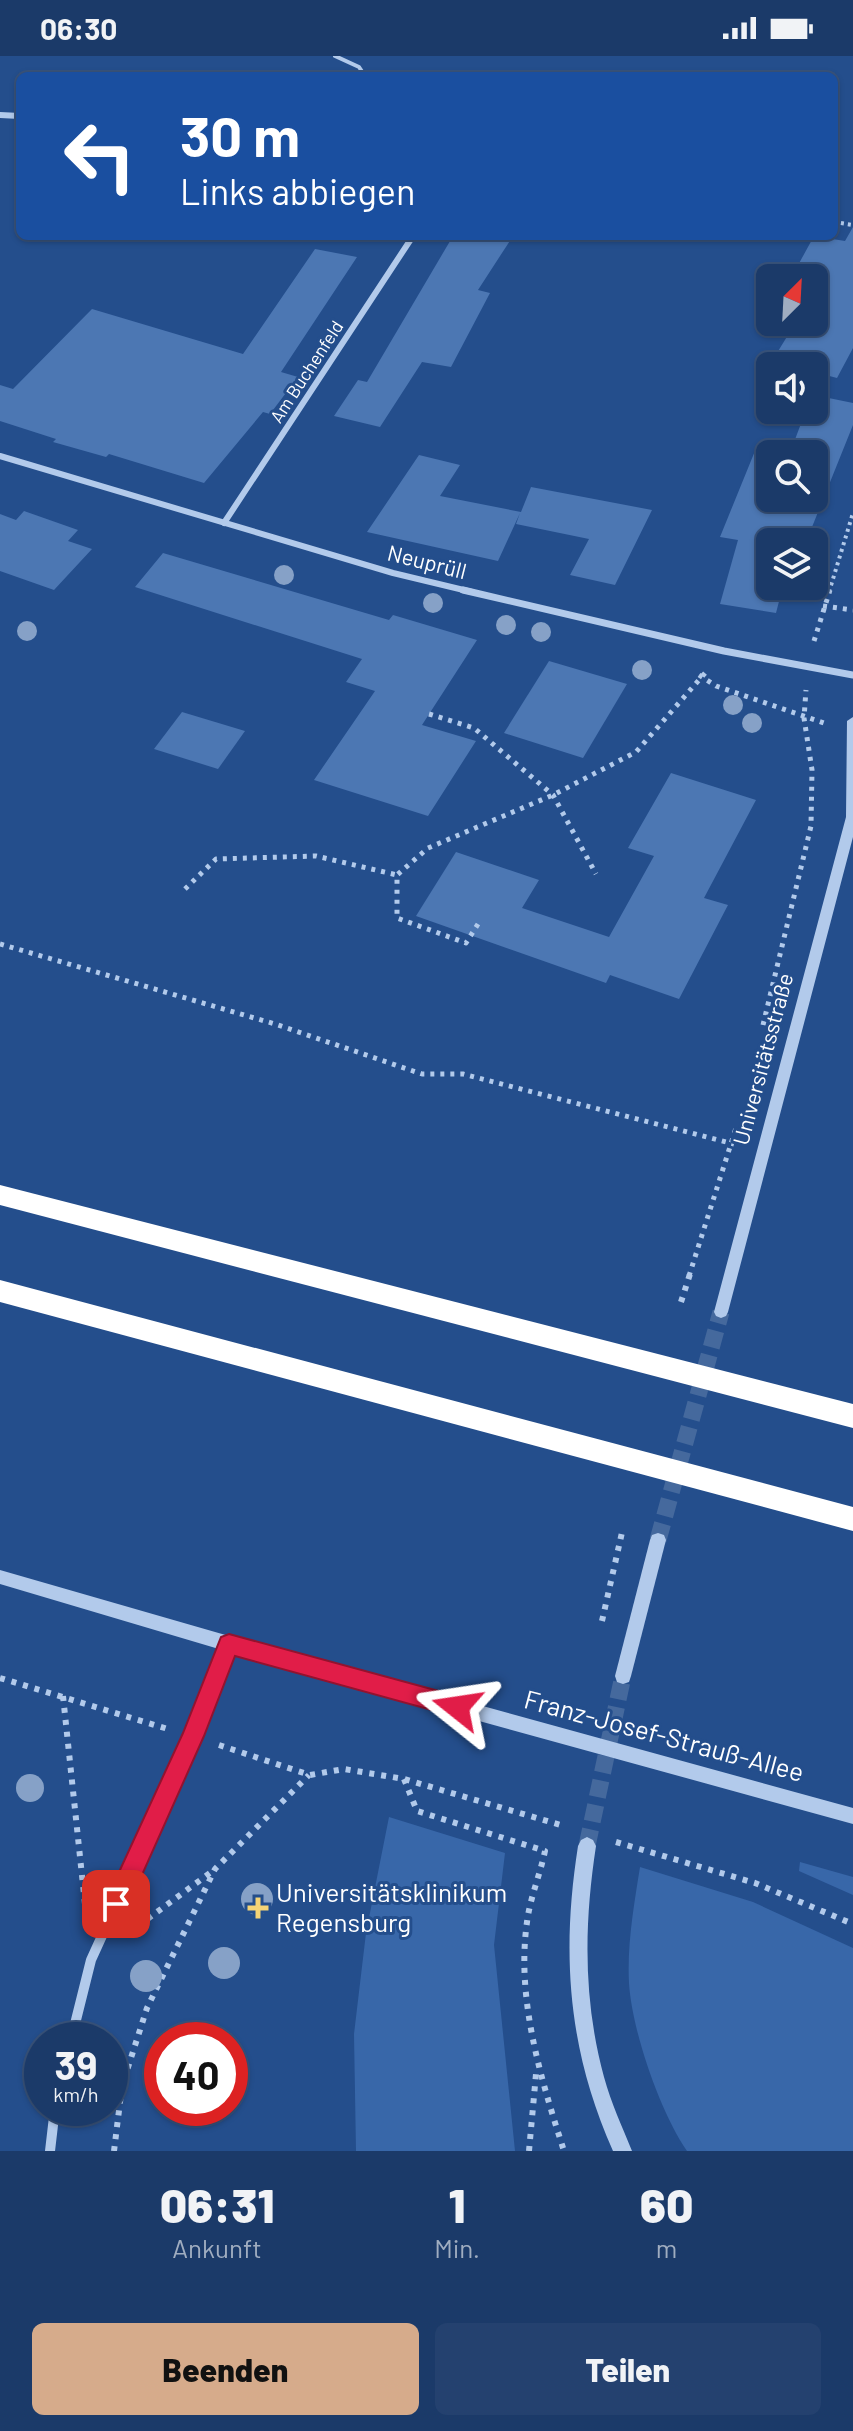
<!DOCTYPE html>
<html lang="de">
<meta charset="utf-8">
<style>
:root{--surface:#1b3a69;--page:#24416f;--text:#f1f3f6;--muted:#a0adc0;--line:#39547d;--accent:#d6ab8b}
body{margin:0;font-family:Barlow,sans-serif;background:var(--page);color:var(--text);height:100vh;display:flex;flex-direction:column;font-size:30px;white-space:nowrap}
*{box-sizing:border-box;margin:0}
p{font-size:26px;color:var(--muted)}
.icon{flex:none;width:44px;height:44px;fill:none;stroke:currentColor;stroke-width:2;stroke-linecap:round;stroke-linejoin:round}
.map{position:relative;height:2095px;overflow:hidden}
.details{display:flex;flex-direction:column;background:var(--surface);flex:1}
.details>*{flex:none}
.hud{position:absolute;left:16px;top:16px;width:822px;height:168px;border-radius:12px;box-shadow:0 2px 6px #0004,0 0 0 2px var(--line);background:#1a4fa0;color:#fff;overflow:hidden}
.needle{width:52px;rotate:24deg}
.fabs{position:absolute;left:756px;top:208px;display:grid;gap:16px}
.fabs a{display:grid;place-items:center;width:72px;height:72px;border-radius:12px;background:var(--surface);box-shadow:0 2px 6px #0004,0 0 0 2px var(--line);font-size:40px}
.speed{position:absolute;left:24px;top:1966px;display:flex;gap:16px;font-size:40px;font-weight:700;text-align:center}
.speed>*{display:grid;place-content:center;width:104px;height:104px;border-radius:50%;background:var(--surface);box-shadow:0 2px 6px #0004,0 0 0 2px var(--line);line-height:1}
.speed small{font-size:20px;font-weight:400}
.speed .limit{border:12px solid #d22;background:#fff;color:#111}
.pin{position:absolute;display:grid;place-items:center;width:68px;height:68px;color:#fff;margin:-34px;border-radius:16px;box-shadow:0 4px 12px #0006}
.me{position:absolute;width:88px;margin:-44px;rotate:285deg;stroke-linejoin:round;filter:drop-shadow(0 0 6px #0008)}
.turn{display:flex;align-items:center;gap:28px;height:168px;padding:0 32px;font-size:36px}
.turn .icon{width:104px;height:104px;stroke-width:2.5}
.turn b{display:block;font-size:56px;line-height:68px}
.eta{display:flex;justify-content:space-evenly;align-items:center;height:136px;text-align:center}
.eta b{font-size:48px;font-weight:800;line-height:56px}
.button{display:flex;gap:16px;margin-top:auto;padding:16px 32px}
.button a{flex:1;height:92px;border-radius:12px;background:var(--accent);color:#111;font-size:32px;font-weight:800;line-height:92px;text-align:center}
.button a+a{background:var(--page);color:var(--text)}
.status{display:flex;justify-content:space-between;align-items:center;height:56px;padding:0 40px;background:var(--surface);direction:ltr}
.status svg{height:22px;fill:currentColor}
.map>svg:first-child{display:block}
</style>
<div class="status"><b>06:30</b><svg viewBox="0 0 49 12"><path d="M0 12V9h3v3zM5 12V6h3v6zM10 12V3h3v9zM15 12V0h3v12zM26 1h20v11H26zM47 4h2v5h-2z"/></svg></div>
<div class="map">
<svg width="853" height="2095" viewBox="0 0 853 2095">
<rect width="100%" height="100%" fill="#244e8c"/>
<g fill="#3867a9">
<path d="M389 1761 505 1797 494 1889 515 2095H356L354 1978 366 1877Z"/>
<path d="M800 1806 853 1821V1839L799 1815Z"/>
<path d="M640 1811 753 1846 853 1892V2095H687C660 2056 632 1975 629 1927 627 1888 634 1849 640 1811Z"/>
</g>
<g fill="#4c77b3" fill-rule="evenodd">
<path d="M853 171V292L837 322 814 316V310L772 305 796 266H814V236L822 222H791L814 180 845 185Z"/>
<path d="M453 180H513L478 234 490 237 451 311 422 306 380 371 334 360 358 324 367 326Z"/>
<path d="M315 193 357 201 281 316 298 321 270 358 263 356 204 427 109 398 106 401 53 386 56 383 0 365V329L13 333 92 253 243 298Z"/>
<path d="M814 339 853 347V369L806 486H770V530H783L776 557 720 548 738 484 720 481 757 390 790 397 806 354H814ZM770 398H814V442H770Z"/>
<path d="M419 399 460 409 440 440 521 456 531 431 652 454 615 529 570 519 589 483 516 468 520 457 498 505 367 476Z"/>
<path d="M24 455 78 474 68 485 92 493 54 534 0 515V458L16 464Z"/>
<path d="M163 497 389 564 393 559 477 584 422 669 476 685 428 760 314 724 375 635 346 626 362 603 135 531Z"/>
<path d="M549 605 627 628 583 702 504 677Z"/>
<path d="M182 656 245 675 218 713 154 693Z"/>
<path d="M671 717 756 744 704 842 728 849 679 943 610 919 606 927 416 860 456 796 539 824 522 852 609 881 654 800 628 792Z"/>
</g>
<g fill="none" stroke-linecap="round" stroke-linejoin="round">
<g stroke="#45699d" stroke-width="17" stroke-dasharray="17 8" stroke-linecap="butt">
<path d="M658 1484 721 1256"/>
<path d="M587 1790 623 1620"/>
</g>
<g stroke="#b2caeb" stroke-width="4" stroke-dasharray="3 4" stroke-linecap="butt">
<path d="M834 166 853 169"/>
<path d="M829 536 853 457"/>
</g>
<g stroke="#b2caeb" stroke-width="5" stroke-dasharray="4 6" stroke-linecap="butt">
<path d="M823 550 853 554"/>
<path d="M814 585 830 534"/>
<path d="M699 619 716 630 824 667"/>
<path d="M429 658 474 672 553 739 596 818"/>
<path d="M185 833 216 803 316 800 397 819"/>
<path d="M478 868 466 887 397 862V819L428 792 553 739 636 696 706 616"/>
<path d="M0 888 275 968 422 1018H463L734 1088"/>
<path d="M763 969 811 770 812 714 804 662 806 634"/>
<path d="M689 1220 736 1072"/>
</g>
<g stroke="#b2caeb" stroke-width="6" stroke-dasharray="5 7" stroke-linecap="butt">
<path d="M681 1246 690 1218"/>
<path d="M602 1565 623 1472"/>
<path d="M0 1622 168 1673"/>
<path d="M63 1640 85 1848"/>
<path d="M219 1689 310 1719 344 1713 404 1723 564 1770"/>
<path d="M404 1723 417 1755 545 1795C540 1819 530 1842 527 1866 516 1943 541 2023 564 2095"/>
<path d="M616 1786 755 1827 853 1868"/>
<path d="M138 1870 214 1814"/>
<path d="M114 2095 122 2030 147 1952 215 1813 309 1719"/>
<path d="M529 2095 536 2018"/>
</g>
<path stroke="#b2caeb" stroke-width="4" d="M335 0 359 11 365 20"/>
<g stroke="#b2caeb" stroke-width="6">
<path d="M0 59 20 60"/>
<path d="M0 400 393 517 472 536"/>
<path d="M224 467 413 180"/>
</g>
<path stroke="#b2caeb" stroke-width="7" d="M463 534 724 595 853 619"/>
<g stroke="#b2caeb" stroke-width="10">
<path d="M71 1984 91 1904 193 1680 229 1588"/>
<path d="M50 2095 55 2052"/>
</g>
<g fill="#b2caeb" fill-rule="evenodd">
<path d="M853 661V781L728 1256 726 1260 721 1262 716 1260 714 1256 846 761 847 665Z"/>
<path d="M658 1477 664 1479 666 1484 631 1620 629 1626 623 1628 617 1626 615 1620 650 1484 652 1479Z"/>
<path d="M0 1514 229 1580 853 1752V1768L229 1596 0 1528Z"/>
<path d="M587 1781 593 1784 596 1790C584 1868 583 1944 604 2021 611 2047 622 2070 632 2095H613C568 1994 561 1899 578 1790L581 1784Z"/>
</g>
<g fill="#fff" fill-rule="evenodd">
<path d="M0 1129 853 1348V1372L0 1149Z"/>
<path d="M0 1224 853 1451V1475L0 1246Z"/>
</g>
</g>
<g fill="#86a1c7">
<circle cx="284" cy="519" r="10"/>
<circle cx="433" cy="547" r="10"/>
<circle cx="506" cy="569" r="10"/>
<circle cx="27" cy="575" r="10"/>
<circle cx="541" cy="576" r="10"/>
<circle cx="642" cy="614" r="10"/>
<circle cx="733" cy="649" r="10"/>
<circle cx="752" cy="667" r="10"/>
<circle cx="30" cy="1732" r="14"/>
<circle cx="257" cy="1843" r="16"/>
<circle cx="224" cy="1907" r="16"/>
<circle cx="146" cy="1920" r="16"/>
</g>
<path fill="#e11d48" stroke="#92132f" stroke-width="2" d="M229 1578 457 1640 465 1643 468 1651 465 1658 457 1661 235 1600 204 1680 125 1857 116 1860 108 1857 105 1848 108 1840 183 1677 221 1581Z"/>
<path fill="#f5d476" stroke="#244e8c" stroke-width="3" d="M254 1840h8v8h8v8h-8v8h-8v-8h-8v-8h8z"/>
<g text-anchor="middle" stroke-width="6" stroke-linejoin="round" paint-order="stroke">
<g font-size="18" fill="#fff" stroke="#244e8c">
<text transform="translate(307 316) rotate(-57)" y="6">Am Buchenfeld</text>
</g>
<g font-size="22" fill="#fff" stroke="#244e8c">
<text transform="translate(427 506) rotate(14)" y="8">Neuprüll</text>
<text transform="translate(763 1003) rotate(-75)" y="8">Universitätsstraße</text>
</g>
<g font-size="26" fill="#fff" stroke="#244e8c">
<text transform="translate(664 1680) rotate(15)" y="9">Franz-Josef-Strauß-Allee</text>
</g>
<g font-size="26" fill="#fff" stroke="#244e8c" text-anchor="start">
<text x="276" y="1846">Universitätsklinikum<tspan x="276" dy="30">Regensburg</tspan></text>
</g>
</g>
</svg>
<div class="fabs">
<a><svg class="needle" viewBox="-14 -14 28 28"><path d="M0-13l5 13h-10z" fill="#e53935"/><path d="M0 13l5-13h-10z" fill="#a0adc0"/></svg></a>
<a><svg class="icon" aria-label="sound" viewBox="0 0 24 24"><path d="M4 9h4l5-4v14l-5-4H4zM17 9q2 3 0 6"/></svg></a>
<a><svg class="icon" aria-label="search" viewBox="0 0 24 24"><circle cx="10" cy="10" r="6"/><path d="M15 15l6 6"/></svg></a>
<a><svg class="icon" aria-label="layers" viewBox="0 0 24 24"><path d="M12 4l9 5-9 5-9-5zM3 14l9 5 9-5"/></svg></a>
</div>
<div class="speed"><div>39<small>km/h</small></div><div class="limit">40</div></div>
<div class="pin" style="left:116px;top:1848px;background:#d93025"><svg class="icon" aria-label="arrive" viewBox="0 0 24 24"><path d="M6 21V4h12l-3 4 3 4H6"/></svg></div>
<svg class="me" style="left:457px;top:1651px" viewBox="-20 -20 40 40"><path d="M0-17L14 15 0 8-14 15z" fill="#e11d48" stroke="#fff" stroke-width="4"/></svg>
<div class="hud">
<div class="turn"><svg class="icon" aria-label="left" viewBox="0 0 24 24"><path d="M17 20v-9H6M10 6l-5 5 5 5"/></svg><div><b>30 m</b>Links abbiegen</div></div>
</div>
</div>
<section class="details">
<div class="eta">
<div><b>06:31</b><p>Ankunft</p></div>
<div><b>1</b><p>Min.</p></div>
<div><b>60</b><p>m</p></div>
</div>
<div class="button"><a>Beenden</a><a>Teilen</a></div>
</section>
